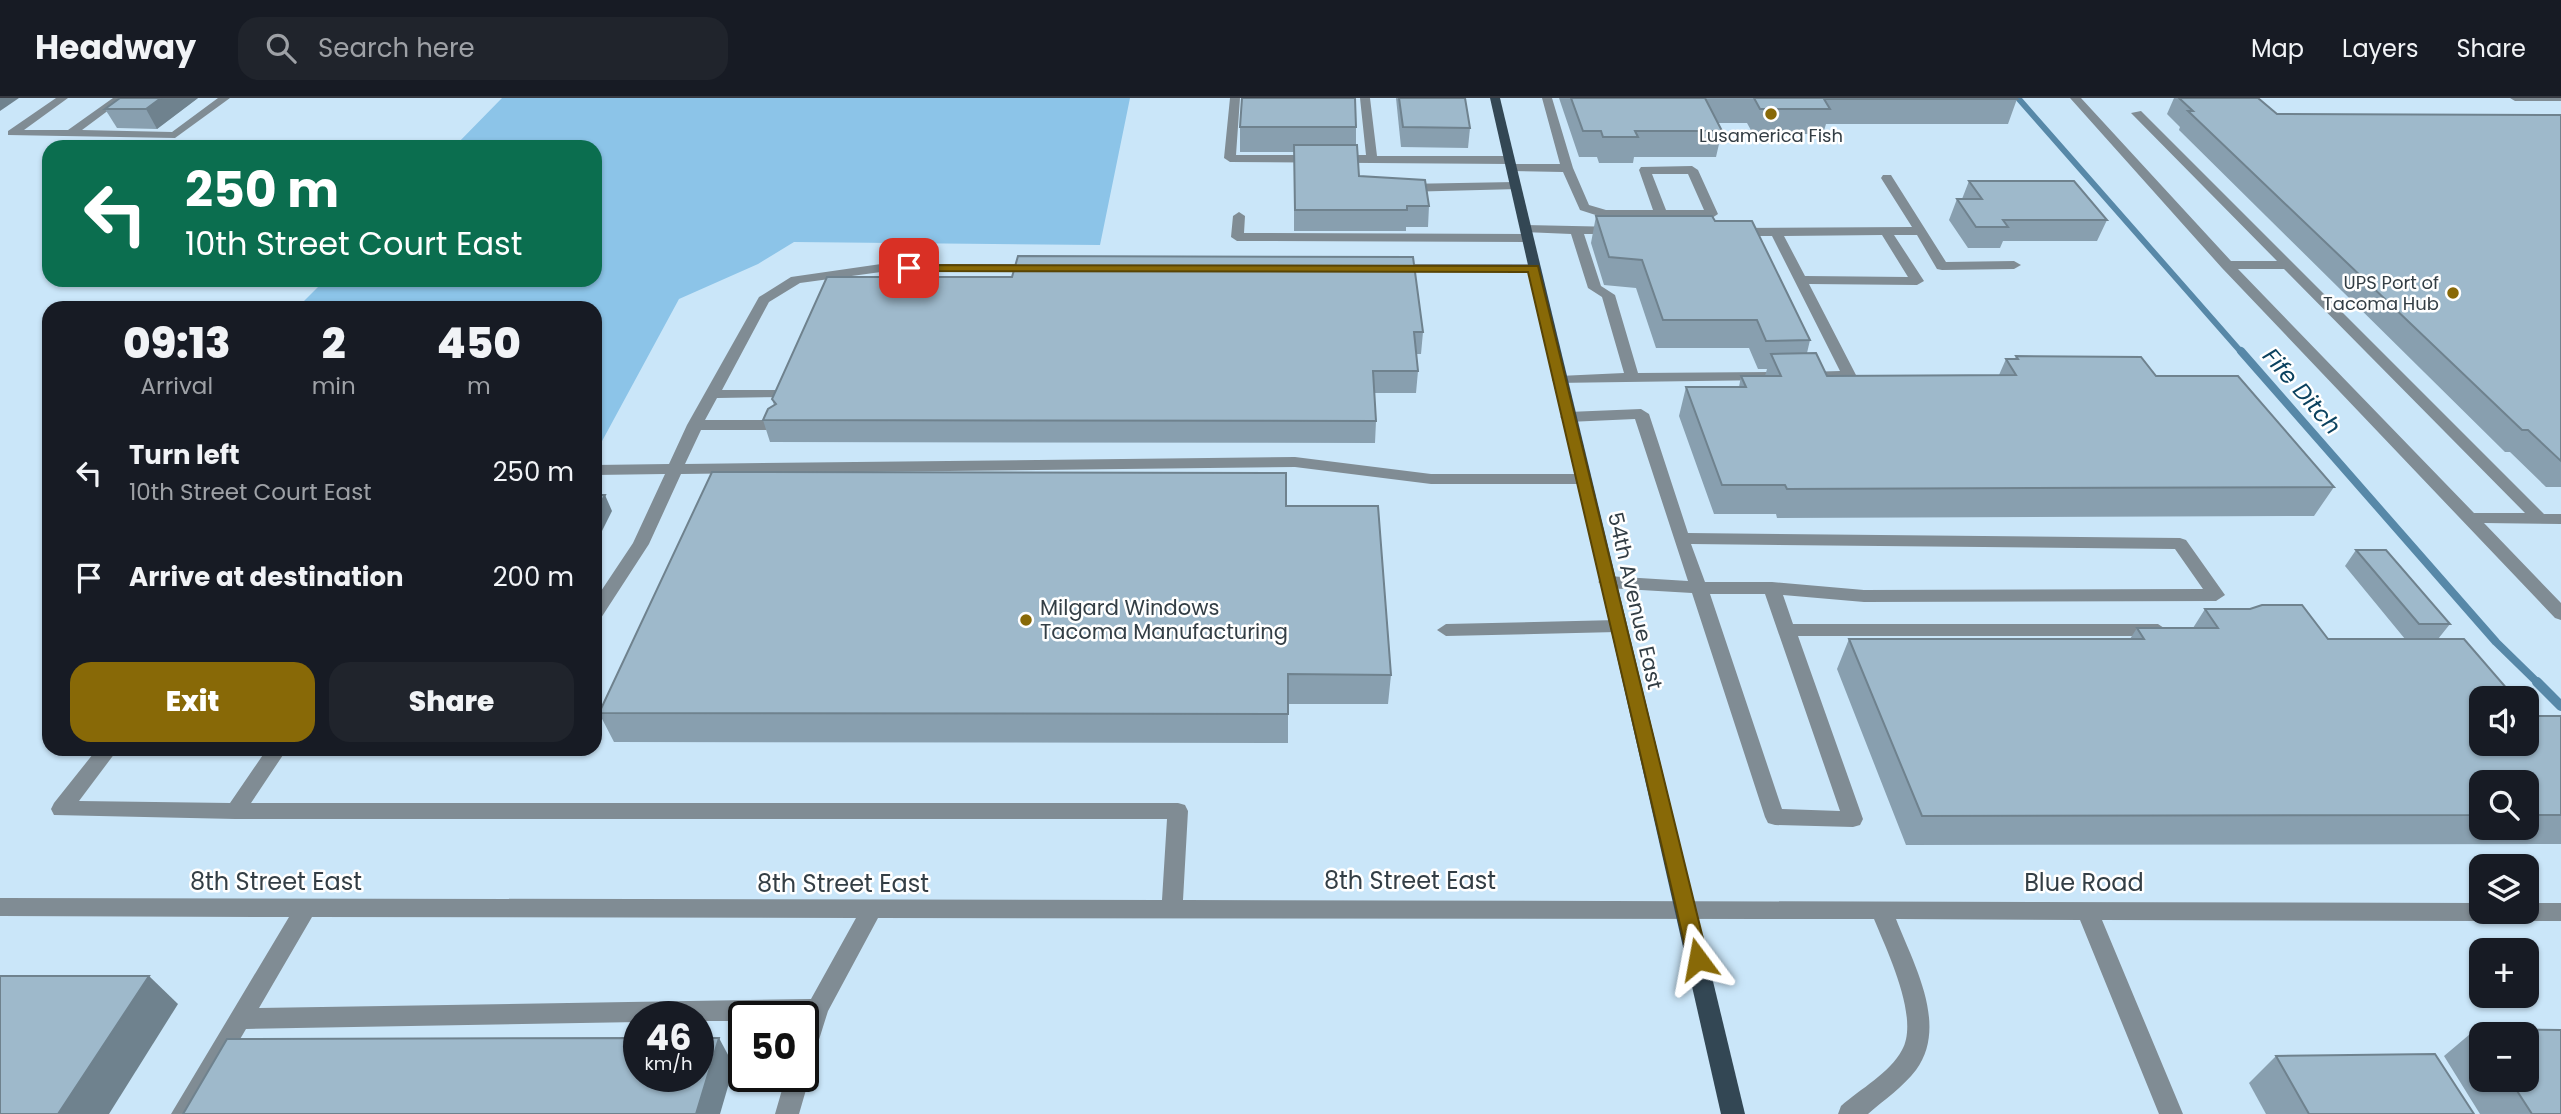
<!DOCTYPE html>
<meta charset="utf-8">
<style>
:root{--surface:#171b24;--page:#20242c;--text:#f1f3f6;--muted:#9ea1a6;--line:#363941;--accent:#886907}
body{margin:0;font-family:Poppins,sans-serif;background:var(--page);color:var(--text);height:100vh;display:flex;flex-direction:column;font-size:26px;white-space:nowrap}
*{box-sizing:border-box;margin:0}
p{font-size:23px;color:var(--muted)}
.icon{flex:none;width:38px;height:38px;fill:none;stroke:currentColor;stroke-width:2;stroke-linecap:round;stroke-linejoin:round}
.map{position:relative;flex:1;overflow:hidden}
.drawer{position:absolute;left:42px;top:203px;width:560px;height:455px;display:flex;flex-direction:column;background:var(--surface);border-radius:21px;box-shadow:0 2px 5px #0004}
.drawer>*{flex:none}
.guide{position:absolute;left:42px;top:42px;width:560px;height:147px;border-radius:21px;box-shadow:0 2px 5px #0004;background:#0b6e4f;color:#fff;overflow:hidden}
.tools{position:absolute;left:2469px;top:588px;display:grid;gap:14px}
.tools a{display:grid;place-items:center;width:70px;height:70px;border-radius:14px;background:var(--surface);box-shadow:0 2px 5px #0004;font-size:35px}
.speed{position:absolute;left:623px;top:903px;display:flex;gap:14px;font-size:35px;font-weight:700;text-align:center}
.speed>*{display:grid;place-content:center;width:91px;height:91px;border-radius:50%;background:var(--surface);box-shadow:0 2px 5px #0004;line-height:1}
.speed small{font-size:18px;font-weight:400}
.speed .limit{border:4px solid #111;border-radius:10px;background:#fff;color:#111}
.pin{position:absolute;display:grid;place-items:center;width:60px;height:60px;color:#fff;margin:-30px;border-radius:14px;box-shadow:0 4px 10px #0006}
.me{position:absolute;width:77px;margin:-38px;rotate:347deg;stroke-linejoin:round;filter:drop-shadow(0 0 5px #0008)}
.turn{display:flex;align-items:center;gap:24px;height:147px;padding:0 28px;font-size:32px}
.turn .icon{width:91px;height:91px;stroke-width:2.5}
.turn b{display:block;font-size:49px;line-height:60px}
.eta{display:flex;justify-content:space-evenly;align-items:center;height:119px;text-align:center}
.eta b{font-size:42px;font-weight:800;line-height:49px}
.action{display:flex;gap:14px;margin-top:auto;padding:14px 28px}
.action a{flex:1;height:80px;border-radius:21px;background:var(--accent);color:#fff;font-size:28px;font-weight:800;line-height:80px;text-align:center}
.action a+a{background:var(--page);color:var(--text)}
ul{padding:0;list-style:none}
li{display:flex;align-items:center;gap:21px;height:105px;padding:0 28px}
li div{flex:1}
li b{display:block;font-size:26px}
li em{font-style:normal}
header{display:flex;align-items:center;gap:42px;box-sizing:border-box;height:98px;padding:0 35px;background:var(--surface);border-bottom:2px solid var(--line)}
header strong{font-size:33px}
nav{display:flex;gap:38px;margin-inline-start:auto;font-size:24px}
.search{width:490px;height:63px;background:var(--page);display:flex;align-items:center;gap:18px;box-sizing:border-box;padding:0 24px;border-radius:21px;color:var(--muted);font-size:26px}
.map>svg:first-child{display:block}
</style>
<header>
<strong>Headway</strong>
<div class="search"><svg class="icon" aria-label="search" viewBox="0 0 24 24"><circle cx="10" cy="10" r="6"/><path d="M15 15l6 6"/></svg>Search here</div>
<nav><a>Map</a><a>Layers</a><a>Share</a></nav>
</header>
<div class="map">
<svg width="2561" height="1016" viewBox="0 0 2561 1016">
<rect width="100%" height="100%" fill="#cae6f9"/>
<path fill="#8cc4e8" d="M502 0H1130L1100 147 794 144 758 166 679 201 601 345 595 346V210H297L325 182H595V49H454Z"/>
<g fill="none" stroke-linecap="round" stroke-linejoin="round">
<path stroke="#5788a8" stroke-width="6" d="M2018 0 2242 255"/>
<path stroke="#5788a8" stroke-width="8" d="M2241 253 2496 544 2539 586"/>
<path stroke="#5788a8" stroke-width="10" d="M2537 584 2561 608"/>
<g fill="#808c94" fill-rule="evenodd">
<path d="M56 0H68L24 32H68L113 0H125L82 32 172 34 218 0H230L175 40 8 37V33Z"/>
<path d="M1230 0H1240L1236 57H1366L1360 0H1370L1377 58H1509L1515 62 1509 66 1230 64 1224 60Z"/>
<path d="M1542 0H1552L1573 70 1589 107 1606 112H1653L1639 72 1641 69 1692 68 1698 72 1718 116 1712 120H1669L1675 133 1669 137 1665 136 1657 120H1605L1580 112 1563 74 1507 73V67L1511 66H1560ZM1652 76H1688L1704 112H1666Z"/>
<path d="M2070 0H2081L2231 163H2277L2131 15 2141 13 2544 416H2561V426L2484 425 2561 505V522L2555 520 2222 170ZM2238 171H2284L2525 415H2474Z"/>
<path d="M2510 0H2561V3H2515Z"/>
<path d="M1883 77H1891L1946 164 2014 163 2021 167 2014 171 1942 172 1937 171 1917 137H1894L1924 183 1917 187 1809 186 1856 277 1849 281H1800L1798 278 1805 274 1840 273 1772 138H1734L1728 134 1734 130 1912 129 1881 80ZM1882 137 1908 179 1805 178 1784 138Z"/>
<path d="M1515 84 1521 88 1519 91 1403 94 1397 90 1403 86Z"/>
<path d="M1239 114 1245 118 1244 135 1526 136 1532 140 1526 144 1237 143 1231 139 1233 118Z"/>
<path d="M1525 127 1620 129 1622 132 1616 136H1584L1601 188 1615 197 1638 275 1770 274 1777 278 1770 282 1554 285 1552 282 1559 278 1624 275 1602 199 1588 190 1571 136 1521 134V128Z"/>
<path d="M881 166H1036L1043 170 1036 174H881L800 185 769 204 722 292H782L789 296 787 299 717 300 705 322H772L780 327 772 332H701L685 366 1295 359 1431 376H1583L1591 381 1583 386H1431L1295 369 681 376 649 446 601 520 595 522V502L633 445 665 376 595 377V367L669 366 687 327 759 199 791 179Z"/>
<path d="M1393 166H1533L1540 170 1533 174 1388 173 1386 170Z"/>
<path d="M1641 311 1649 316 1688 435 2180 440 2186 442 2225 497 2216 503 1864 504 1783 497 1793 526H2158L2167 532 2158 538H1798L1863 721 1860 727 1853 729 1775 727 1768 725 1765 719 1692 495 1607 490 1598 484 1607 478 1688 483 1635 321 1568 324 1560 319 1568 314ZM1691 446 2175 451 2203 491 1864 492 1772 484H1705ZM1710 496H1765L1840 713 1782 711Z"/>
<path d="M1617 522 1626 528 1617 534 1446 538 1437 532 1446 526Z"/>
<path d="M97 651H118L79 703 230 705 267 651H287L251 705H1178L1185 707 1188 713 1183 802 2482 805V814H2493L2490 820 2482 823 2102 822 2183 1016H2159L2080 822 1896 821C1913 865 1949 927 1916 972 1903 989 1884 1002 1868 1016H1838L1841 1008C1860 991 1890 975 1902 952 1920 920 1887 853 1874 821L878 820 828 913 811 967 804 969 810 978 799 1016H775L786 978H803V919H744V923H698V919H639V924L246 931 196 1016H171L289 819 0 818V800L1162 802 1167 721H235L54 717 51 711 54 705ZM312 819 856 820 811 901 259 910Z"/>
<path d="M2527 805H2561V823H2522L2514 820 2511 814H2527Z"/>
</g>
<path fill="#334754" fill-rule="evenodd" d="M1490 0H1500L1745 1016H1721Z"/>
</g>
<g fill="#889faf" fill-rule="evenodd">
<path d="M198 0 157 31 117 30 105 11Z"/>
<path d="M1396 0H1465L1470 30 1468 50 1401 49Z"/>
<path d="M1559 0H2016L2017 1 2008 26H1826L1823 36H1753L1747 25H1718L1722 33 1716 59H1634L1633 65H1599L1597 59H1579Z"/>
<path d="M2174 0H2258L2277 16 2561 17V389H2546L2510 354H2505L2179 32 2180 29 2167 16Z"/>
<path d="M1240 29H1356V47L1359 78 1429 108 1428 129H1406V133H1294V54H1240Z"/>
<path d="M1969 83 2107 122 2097 143H2003L2000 150H1968L1949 122 1957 101H1962Z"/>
<path d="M1596 118 1715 123 1810 242 1807 255 1827 278 1999 277 2006 261H2015L2016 258 2156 278 2334 389 2314 418 1777 420 1776 416H1714L1679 318 1686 289H1739L1741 278H1765L1767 271H1758L1749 250H1656L1636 190 1604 187 1591 145Z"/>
<path d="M1012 179 1423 234 1421 256H1416L1418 273 1416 295H1374L1376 323 1375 345 770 344 763 322 774 307 772 301Z"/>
<path d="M1286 408 1391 577 1388 606H1288V645L614 644 599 615Z"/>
<path d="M2356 452 2450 526 2438 541 2530 618H2561V746L1906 747 1837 571 1849 541H2130L2137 530H2193L2205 511 2328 541H2405L2345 468ZM2482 684H2527V730H2482Z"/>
<path d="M2476 931 2561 932V1016H2480L2444 958ZM2482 936H2527V982H2482Z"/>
<path d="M2276 958 2474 1016H2266L2249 985Z"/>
</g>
<g fill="#6f828e">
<path d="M0 0H19L0 13Z"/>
<path d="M161 0H198L157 31 146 11Z"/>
<path d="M605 397 612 413 598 441 595 435V416Z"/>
<path d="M149 878 178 906 109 1016H58Z"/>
<path d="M719 940 734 968 720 1016H696Z"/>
</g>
<g fill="#9eb9cb" stroke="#6f828e" stroke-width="2">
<path d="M120 0H161L146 11H105Z"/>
<path d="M1242 0H1355L1356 29H1240Z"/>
<path d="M1399 0H1465L1470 30 1403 29Z"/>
<path d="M1571 0H1705L1722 33H1635L1638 39H1603L1601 33H1583Z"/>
<path d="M1754 0H2016L2017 1H1824L1830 11H1760Z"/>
<path d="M2179 0H2258L2277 16 2561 17V363L2528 332H2522L2188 13H2193Z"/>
<path d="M1294 47H1357L1359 78 1425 82 1429 108H1407V112H1295Z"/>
<path d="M1969 83H2074L2107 122H2003L2008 129H1976L1957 101H1982Z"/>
<path d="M1596 118H1712L1715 123H1752L1810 242 1766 243 1757 222H1663L1642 162 1609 159Z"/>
<path d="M1018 158 1413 159 1423 234H1414L1418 273H1373L1376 323 763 322 768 311 776 306 772 301 827 179H1012Z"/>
<path d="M1816 255 1827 278 2016 277 2006 261H2018L2016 258 2141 259 2156 278H2238L2334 389 1787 391 1785 387H1722L1686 289H1746L1741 278H1781L1771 256Z"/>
<path d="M712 374 1286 375V408H1378L1391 577 1288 576V616L599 615Z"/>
<path d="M595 397H605L595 416Z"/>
<path d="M2356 452H2386L2450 526H2419Z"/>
<path d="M2262 507H2302L2328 541H2464L2515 600H2482V646H2527V614L2530 618H2561V717H2527V684H2482V717L1922 718 1849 541H2144L2137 530H2218L2205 511H2250Z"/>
<path d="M0 878H149L58 1016H0Z"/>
<path d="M2476 931 2561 932V1016H2532L2510 982H2527V936H2482V939Z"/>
<path d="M639 940V978H698V940H719L696 1016H183L227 941Z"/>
<path d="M2435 956 2474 1016H2309L2276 958Z"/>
</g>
<path fill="#886907" stroke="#584405" stroke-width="2" d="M904 167 1538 168 1708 861 1705 867 1698 870 1691 867 1688 861 1528 174 909 173 903 170Z"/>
<g fill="#886907" stroke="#fff" stroke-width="2.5">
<circle cx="1771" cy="16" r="7"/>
<circle cx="2453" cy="195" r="7"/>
<circle cx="1026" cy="522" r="7"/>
</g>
<g text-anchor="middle" stroke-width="5" stroke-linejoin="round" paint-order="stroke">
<g font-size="18" fill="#333e45" stroke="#fff">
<text x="1771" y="44">Lusamerica Fish</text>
<text x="2439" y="191" text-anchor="end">UPS Port of<tspan x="2439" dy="21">Tacoma Hub</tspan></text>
</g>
<g font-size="21" fill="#333e45" stroke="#fff">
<text transform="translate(1635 503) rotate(77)" y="7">54th Avenue East</text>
</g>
<g font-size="21" fill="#333e45" stroke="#fff" text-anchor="start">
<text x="1040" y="517">Milgard Windows<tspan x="1040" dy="24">Tacoma Manufacturing</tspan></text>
</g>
<g font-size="23" font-style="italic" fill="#0b425f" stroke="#fff">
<text transform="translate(2302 293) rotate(49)" y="8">Fife Ditch</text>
</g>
<g font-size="24" fill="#333e45" stroke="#fff">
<text x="1410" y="791">8th Street East</text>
<text x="276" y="792">8th Street East</text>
<text x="2084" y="793">Blue Road</text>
<text x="843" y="794">8th Street East</text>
</g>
</g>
</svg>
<div class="tools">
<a><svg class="icon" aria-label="sound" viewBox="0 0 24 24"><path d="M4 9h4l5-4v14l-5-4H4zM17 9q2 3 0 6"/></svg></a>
<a><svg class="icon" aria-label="search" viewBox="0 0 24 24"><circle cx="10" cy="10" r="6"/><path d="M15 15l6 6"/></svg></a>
<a><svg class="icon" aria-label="layers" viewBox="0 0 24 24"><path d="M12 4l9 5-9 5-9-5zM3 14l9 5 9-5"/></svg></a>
<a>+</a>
<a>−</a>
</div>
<div class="speed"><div>46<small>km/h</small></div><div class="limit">50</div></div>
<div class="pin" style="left:909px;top:170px;background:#d93025"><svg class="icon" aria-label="arrive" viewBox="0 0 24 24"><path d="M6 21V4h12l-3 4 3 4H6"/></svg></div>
<svg class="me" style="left:1698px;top:861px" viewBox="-20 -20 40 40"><path d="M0-17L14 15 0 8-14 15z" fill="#886907" stroke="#fff" stroke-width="4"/></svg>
<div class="guide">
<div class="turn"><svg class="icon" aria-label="left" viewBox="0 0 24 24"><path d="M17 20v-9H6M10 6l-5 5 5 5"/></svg><div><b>250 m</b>10th Street Court East</div></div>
</div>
<section class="drawer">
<div class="eta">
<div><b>09:13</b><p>Arrival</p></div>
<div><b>2</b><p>min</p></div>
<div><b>450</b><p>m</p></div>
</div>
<ul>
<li><svg class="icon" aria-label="left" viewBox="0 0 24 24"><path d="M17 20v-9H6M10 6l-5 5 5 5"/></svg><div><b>Turn left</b><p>10th Street Court East</p></div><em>250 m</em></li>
<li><svg class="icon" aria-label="arrive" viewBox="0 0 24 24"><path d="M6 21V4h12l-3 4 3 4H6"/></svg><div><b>Arrive at destination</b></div><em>200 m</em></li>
</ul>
<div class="action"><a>Exit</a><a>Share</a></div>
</section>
</div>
